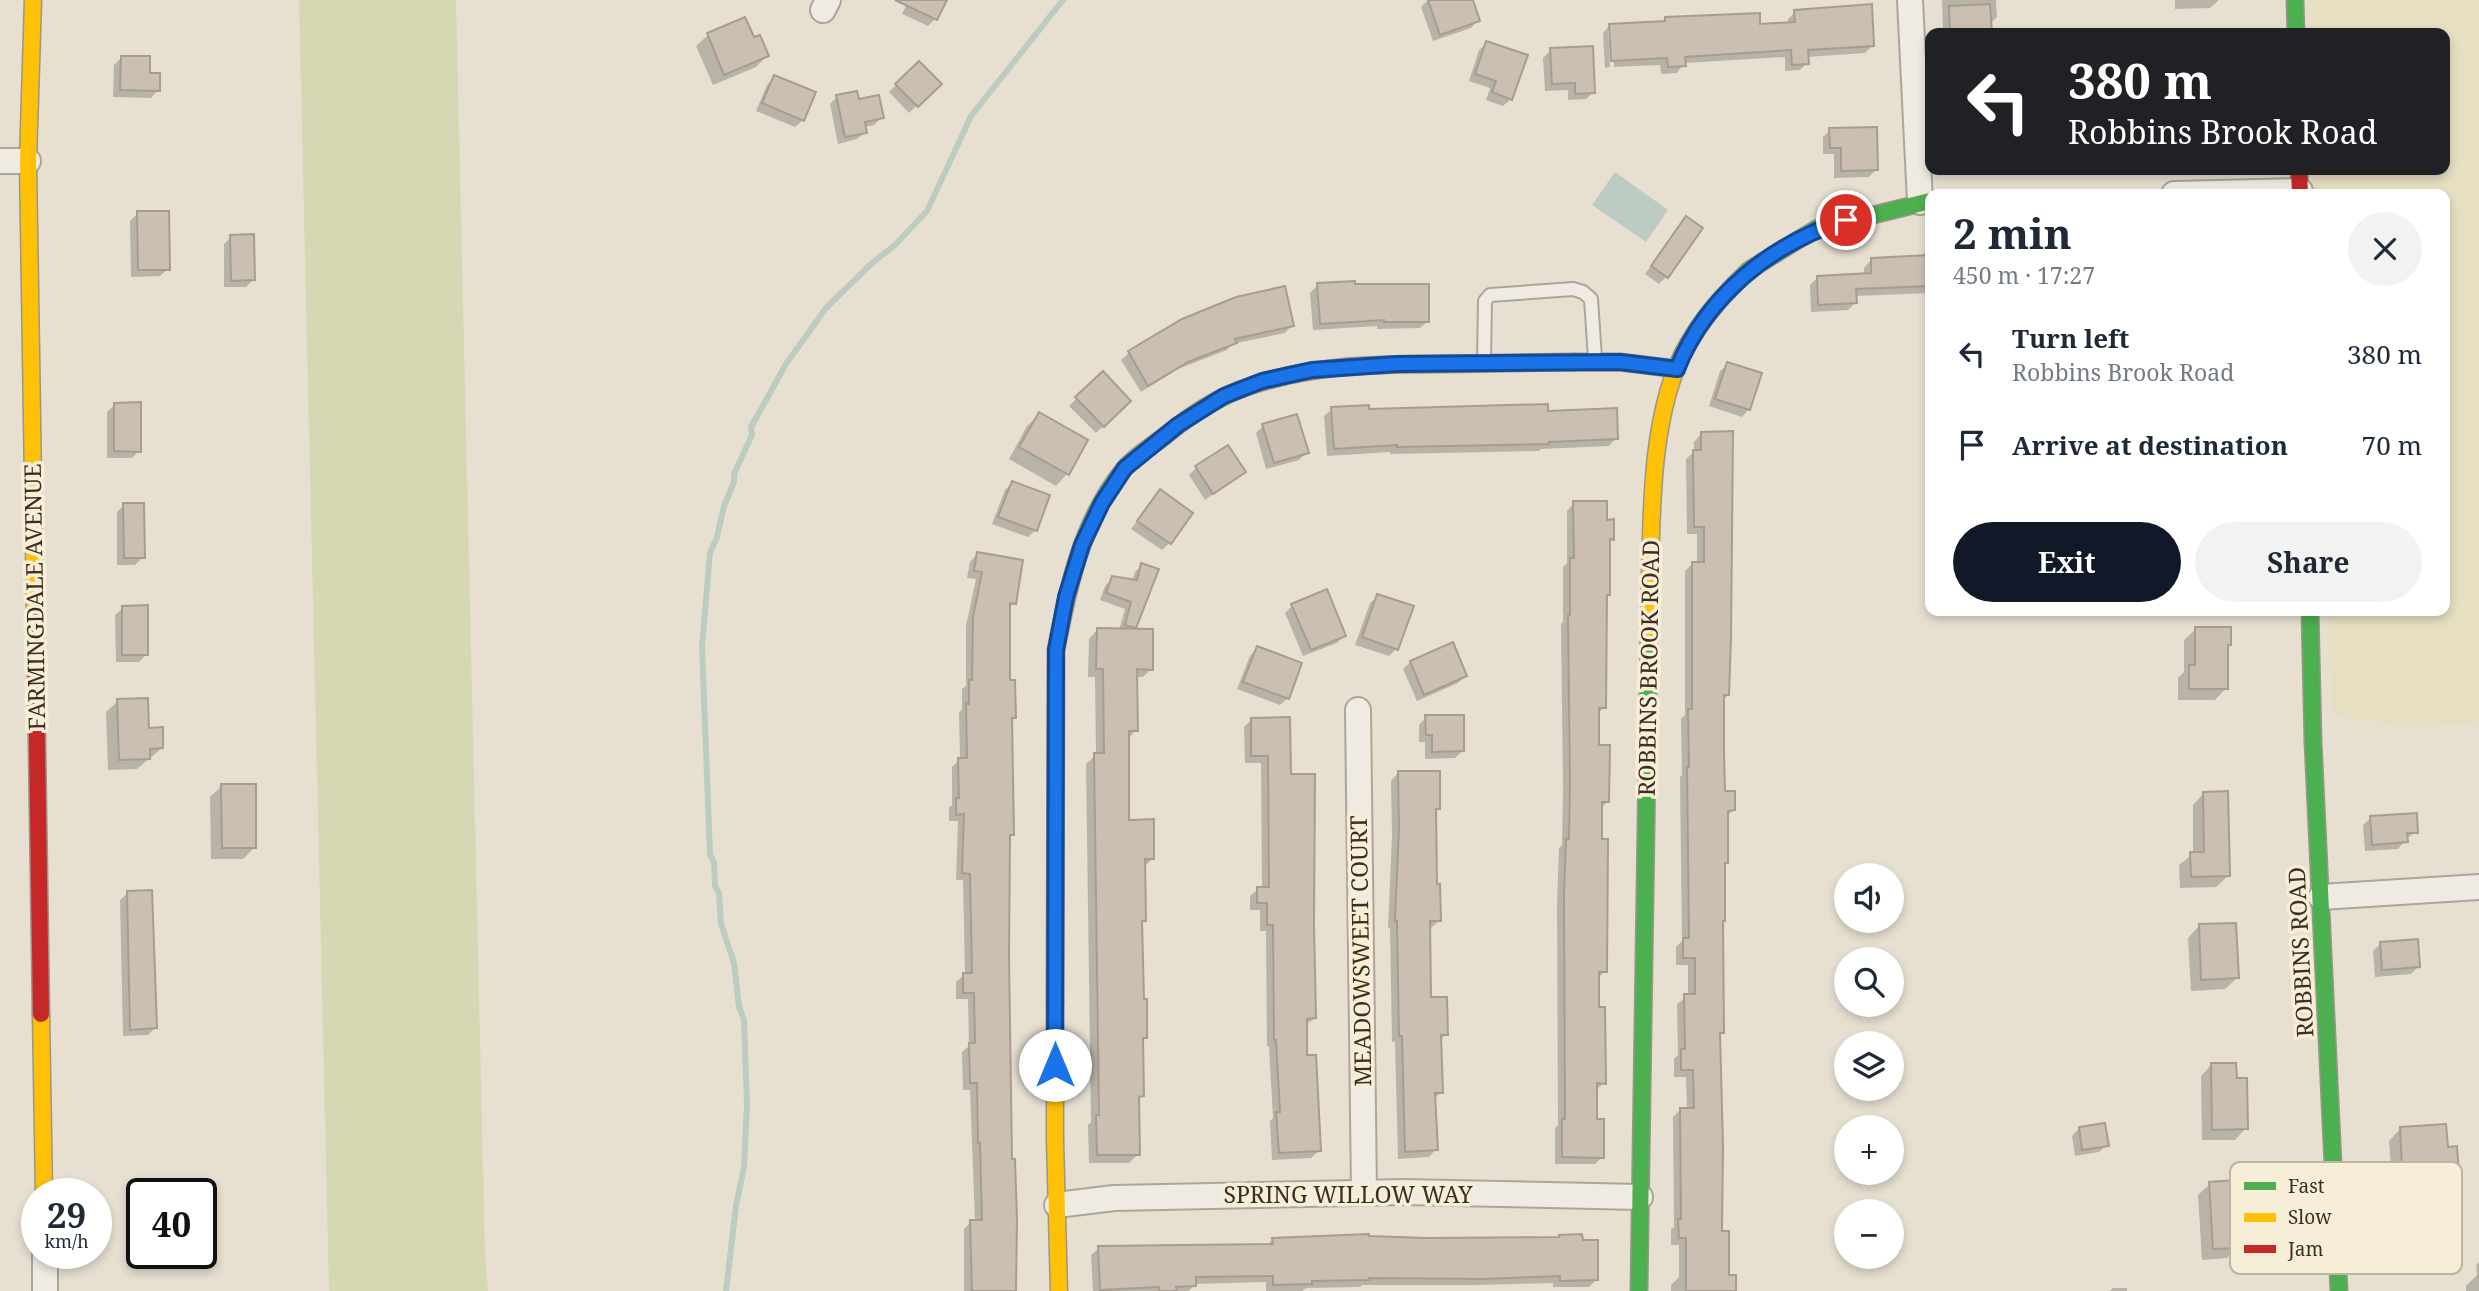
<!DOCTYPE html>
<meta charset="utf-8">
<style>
:root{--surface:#fff;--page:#f2f2f3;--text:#1f2937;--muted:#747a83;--accent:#111827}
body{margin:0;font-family:"Noto Serif",serif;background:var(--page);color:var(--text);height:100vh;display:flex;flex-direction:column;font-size:26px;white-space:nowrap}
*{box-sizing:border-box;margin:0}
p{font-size:23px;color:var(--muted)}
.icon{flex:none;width:38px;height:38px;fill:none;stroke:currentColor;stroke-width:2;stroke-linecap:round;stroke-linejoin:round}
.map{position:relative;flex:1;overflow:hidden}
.sheet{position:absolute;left:1925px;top:189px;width:525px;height:427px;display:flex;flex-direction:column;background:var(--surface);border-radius:14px;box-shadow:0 4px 10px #0003}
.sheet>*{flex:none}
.banner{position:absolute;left:1925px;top:28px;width:525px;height:147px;border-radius:14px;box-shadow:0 4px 10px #0003;background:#202124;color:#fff;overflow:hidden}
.tools{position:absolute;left:1834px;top:863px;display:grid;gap:14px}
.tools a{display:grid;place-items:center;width:70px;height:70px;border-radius:50%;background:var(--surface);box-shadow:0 4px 10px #0003;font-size:35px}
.speed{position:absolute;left:21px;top:1178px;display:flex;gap:14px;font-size:35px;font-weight:700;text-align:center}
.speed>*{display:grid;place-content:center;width:91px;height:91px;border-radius:50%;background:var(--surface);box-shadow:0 4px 10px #0003;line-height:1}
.speed small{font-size:18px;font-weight:400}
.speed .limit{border:4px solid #111;border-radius:10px;background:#fff;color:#111}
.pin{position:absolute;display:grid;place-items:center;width:60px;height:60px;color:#fff;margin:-30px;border:4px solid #fff;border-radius:50%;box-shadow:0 2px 7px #0007}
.me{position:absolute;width:77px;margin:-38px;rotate:0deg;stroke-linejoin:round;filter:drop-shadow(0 0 5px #0008)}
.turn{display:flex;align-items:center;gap:24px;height:147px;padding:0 28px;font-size:32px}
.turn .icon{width:91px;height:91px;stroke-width:2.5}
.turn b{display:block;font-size:49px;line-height:60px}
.round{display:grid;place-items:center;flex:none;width:74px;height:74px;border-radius:37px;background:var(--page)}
.headline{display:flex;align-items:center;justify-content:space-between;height:119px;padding:0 28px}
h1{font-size:42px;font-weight:700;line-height:52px}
.cta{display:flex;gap:14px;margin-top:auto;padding:14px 28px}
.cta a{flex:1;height:80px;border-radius:42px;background:var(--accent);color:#fff;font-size:28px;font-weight:700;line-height:80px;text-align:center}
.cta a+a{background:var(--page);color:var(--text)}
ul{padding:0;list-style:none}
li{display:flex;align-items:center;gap:21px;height:91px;padding:0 28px}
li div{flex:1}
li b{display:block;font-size:26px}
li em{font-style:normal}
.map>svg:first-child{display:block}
</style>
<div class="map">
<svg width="2479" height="1291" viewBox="0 0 2479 1291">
<rect width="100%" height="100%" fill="#e7e0d1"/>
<path fill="#e6dfc2" d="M2306 0H2479V723L2400 726 2332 714 2328 611H2445V194H2313L2312 170H2445V33H2307Z"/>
<path fill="#d6d7b3" d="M299 0H456L485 1254 488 1291H329Z"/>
<path fill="#bcccc2" d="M1615 172 1668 210 1646 242 1592 205Z"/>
<g fill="#0003">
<path d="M909 0H945L935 19 928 26 902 14Z"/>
<path d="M1428 0H1471L1478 20 1471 28 1433 41 1421 7Z"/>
<path d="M1942 0H1996L1997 17 1989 25 1990 33H1943Z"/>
<path d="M2175 0H2218V1L2210 8 2175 9Z"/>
<path d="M1795 12 1872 46 1865 53 1807 57V63L1800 70 1785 71V57L1684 63 1677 73 1661 74 1660 65 1614 67 1611 30H1608L1610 67 1605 68 1603 33 1610 25 1661 23 1665 19 1759 26 1788 24V19Z"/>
<path d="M708 35 753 40 767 56 756 67 713 85 696 46Z"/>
<path d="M1487 43 1511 99 1503 106 1486 100 1490 88 1469 81 1479 50Z"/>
<path d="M1551 50 1594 92 1586 99 1568 100V90L1545 91 1543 58Z"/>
<path d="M121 58 148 74 158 90 151 98 113 97 114 65Z"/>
<path d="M919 63 939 84 909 113 889 92Z"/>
<path d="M774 77 803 120 795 127 756 111 767 85Z"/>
<path d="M837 97 858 101 882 117 874 125 864 127 865 132 857 139 838 144 830 104Z"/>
<path d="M1830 130 1877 169 1869 177 1834 178V154H1823V137Z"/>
<path d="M1951 170H1992L1989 173 1951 174Z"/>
<path d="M138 213 168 269 160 276 131 277 130 221Z"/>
<path d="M1686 218 1666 277 1659 284 1645 274Z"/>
<path d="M231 237 253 280 246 287H224V244Z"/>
<path d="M1928 249H1930V293L1855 296V303L1848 310 1811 312 1810 285 1818 277 1864 275V268L1871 260 1920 258Z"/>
<path d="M1318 285 1354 286 1428 321 1420 328 1377 329V326L1313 330 1310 293Z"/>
<path d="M1183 321 1292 325 1285 333 1232 344 1227 350 1178 369 1141 392 1121 360 1129 353Z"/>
<path d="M1728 364 1749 409 1742 417 1709 406 1720 371Z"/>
<path d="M1103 373 1129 401 1096 433 1069 406Z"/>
<path d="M115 404 139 451 132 458H107V412Z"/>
<path d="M1332 409 1546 413 1616 438 1609 446 1541 449 1539 451 1390 454V452L1327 456 1324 416Z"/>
<path d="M1039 415 1086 441 1067 474 1056 486 1009 459 1027 426Z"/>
<path d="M1263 426 1307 452 1299 460 1266 469 1256 433Z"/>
<path d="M1701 434 1728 695 1723 700V792L1733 810 1726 817V863L1723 866 1721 922 1722 1032 1719 1036 1720 1233 1727 1277 1734 1291H1671V1285L1679 1277V1245H1671V1229L1674 1227 1673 1117 1681 1109H1687L1686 1077H1674V1059L1678 1055 1677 1004 1688 996V965H1676V947L1682 941 1680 777 1682 775 1681 719 1685 715V571L1692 564H1697V534H1687L1686 459 1694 452V442Z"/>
<path d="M1196 468 1243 472 1205 500 1189 475Z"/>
<path d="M1012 483 1036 530 1028 537 992 524 1005 490Z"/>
<path d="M1160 492 1170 543 1162 550 1131 529Z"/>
<path d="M1574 503 1605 521 1612 539 1608 542 1609 595 1606 598 1604 707 1597 715V747L1608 801 1600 809 1605 971 1597 979 1604 1083 1596 1090V1121L1602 1157 1595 1164H1555V1128L1558 1125 1557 904 1559 848 1562 845 1563 789 1561 624 1563 622V567L1567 563V511Z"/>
<path d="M124 505 143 557 135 565H117V512Z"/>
<path d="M977 554 1014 603 1008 609V682L1014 717 1011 721 1012 834 1008 839V955L1014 1291H964V1229L971 1222H975L970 1090H963L962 1052 969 1046 968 999H956V982L965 974 963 880H956L958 821H949V807L952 805V767L960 759 959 713 962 709V689L966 686V626L976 579 967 578 970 562Z"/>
<path d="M1142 565 1135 628 1132 631 1151 669 1143 677H1136V730L1127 740 1128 822 1153 858 1144 867V920L1141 923 1142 1001 1145 1037 1141 1041 1142 1096 1137 1100 1138 1154 1129 1163H1089L1088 1125 1091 1122 1086 764 1096 755 1095 677H1088L1089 639 1097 630H1119L1125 609 1100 600 1105 586 1113 578 1132 581 1135 572Z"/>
<path d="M1378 596 1396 649 1389 656 1355 645 1370 603Z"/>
<path d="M1292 606 1344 635 1337 643 1303 656 1285 613Z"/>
<path d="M123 608 147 654 139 662H116L115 615Z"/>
<path d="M2196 629 2229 645 2226 648V688L2215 700H2178V678L2184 672V640Z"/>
<path d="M1257 648 1288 698 1280 705 1237 689 1250 656Z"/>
<path d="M1410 662 1465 676 1458 683 1417 701 1403 669Z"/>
<path d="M118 701 162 748 137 769 108 770 106 712Z"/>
<path d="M1426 717 1462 751 1455 758 1425 759V742H1419V725Z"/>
<path d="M1251 720 1290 776 1312 925 1315 1018 1305 1025 1306 1057 1319 1151 1311 1158 1272 1160 1270 1121 1273 1118 1269 1046H1267L1266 931H1260V910H1250V896L1258 889H1262L1261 763H1245L1244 727Z"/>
<path d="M1398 773 1439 808 1434 812 1435 885 1439 921 1431 928H1428L1429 999 1446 1034 1440 1041 1441 1092 1434 1099 1436 1149 1429 1157 1398 1159 1395 1042H1392L1390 928H1388L1392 836 1391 781Z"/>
<path d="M222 786 255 847 243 859H211L210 797Z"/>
<path d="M2204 793 2228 876 2216 887 2180 888 2179 865 2193 854V805Z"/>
<path d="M2371 818 2416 832 2406 839 2398 849 2365 851 2363 825Z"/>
<path d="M128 893 155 1028 148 1035 123 1036 120 900Z"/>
<path d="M2199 926 2237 978 2225 989 2191 991 2188 938Z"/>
<path d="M2381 943 2419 966 2411 974 2375 977 2373 951Z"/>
<path d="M2212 1064 2246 1128 2235 1140H2202L2201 1076Z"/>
<path d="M2079 1128 2107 1145 2099 1152 2075 1156 2072 1136Z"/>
<path d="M2400 1129 2457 1172 2445 1184 2426 1185 2425 1175 2392 1178 2389 1141Z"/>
<path d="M2210 1184 2234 1197 2245 1231 2238 1238V1247L2227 1258 2202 1260 2198 1195Z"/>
<path d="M1273 1239 1597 1279 1589 1287H1553V1283L1476 1285H1362L1360 1287 1306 1288 1302 1291H1266V1282L1195 1284 1189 1291H1093L1091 1255 1099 1248 1267 1245Z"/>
<path d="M2479 1262V1291H2466V1286L2477 1275 2476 1265Z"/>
<path d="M2113 1288H2127V1291H2110Z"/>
</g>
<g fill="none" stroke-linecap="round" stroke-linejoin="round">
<path stroke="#bcccc2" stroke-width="6" d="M726 1291 736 1206 744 1167 747 1105 744 1020 739 1007 734 963 721 924 719 893 715 886 714 862 710 855 702 646 710 553 717 537 724 506 734 482V474L752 435 751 427 786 364 826 308 871 264 895 245 927 211 971 116 1063 0"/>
</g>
<g fill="#cbbfb2" stroke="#a89c90" stroke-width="2">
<path d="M895 0H947L937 20Z"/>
<path d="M1428 0H1473L1480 21 1440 35Z"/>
<path d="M1872 4 1874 46 1808 50 1809 64 1792 65 1791 50 1685 57 1686 66 1668 67 1667 58 1611 61 1609 24 1665 21V17L1760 13V24L1795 22 1794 10Z"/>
<path d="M1990 4 1992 33H1950L1949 6Z"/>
<path d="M745 17 754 37 760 35 769 56 724 75 707 33Z"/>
<path d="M1486 41 1528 55 1512 100 1492 92 1496 81 1475 74Z"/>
<path d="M1593 46 1595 93 1575 94V83L1552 84 1550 48Z"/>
<path d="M121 56H150V73H160V91L120 90Z"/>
<path d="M919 61 942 84 918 107 895 84Z"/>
<path d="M774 75 816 92 804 121 762 103Z"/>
<path d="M857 91 859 99 879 95 884 118 865 122 867 133 845 137 836 95Z"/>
<path d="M1877 127 1878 170 1841 171V148H1830L1829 128Z"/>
<path d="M137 211H169L170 270H138Z"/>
<path d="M1686 216 1703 228 1668 278 1651 266Z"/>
<path d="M254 234 255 280 231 281 230 235Z"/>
<path d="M1930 255V286L1856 289 1857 303 1818 305 1817 276 1871 273V258Z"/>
<path d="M1355 281V284H1429V322H1384V320L1320 324 1317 283Z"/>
<path d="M1285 286 1294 326 1235 339 1237 343 1188 362 1148 386 1128 351 1182 319 1236 297Z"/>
<path d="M1727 362 1762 373 1750 410 1715 399Z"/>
<path d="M1103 371 1131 401 1104 427 1075 397Z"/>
<path d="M141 402V452L114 451V403Z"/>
<path d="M1548 404V411L1617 408 1618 439 1549 442V444L1397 447V445L1334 449 1331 407 1369 405V409Z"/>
<path d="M1039 412 1088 440 1069 475 1019 447Z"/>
<path d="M1297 414 1309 453 1274 463 1262 424Z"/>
<path d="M1733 431 1731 638 1729 695H1724V754L1725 791H1735V810L1728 811V863H1725V921H1723L1724 1033H1720L1723 1146 1722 1231H1729V1275H1736V1291H1686V1238H1679L1678 1219H1681L1680 1108H1694L1693 1070H1681V1049H1685L1684 994H1695V958H1683V938H1689L1687 767H1689L1688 709H1692V562H1704V527H1694L1693 450H1701V432Z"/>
<path d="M1228 445 1246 472 1213 494 1195 466Z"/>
<path d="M1012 481 1050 495 1037 531 998 517Z"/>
<path d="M1160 489 1193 513 1171 544 1137 521Z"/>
<path d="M1573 501H1607V520L1614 519V540L1610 539V595H1607L1606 708H1599V745H1610L1609 802H1602V839H1608L1607 972H1599V1007H1605L1606 1084 1597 1083V1119H1604V1158L1562 1157V1119H1565L1564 895 1566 839H1569L1570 781 1568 615H1570V558H1574Z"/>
<path d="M123 503H144L145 558H124Z"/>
<path d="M977 552 1023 560 1016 604 1010 603V680H1015L1016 718H1012L1014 835H1010L1009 955 1012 1159H1015L1017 1219 1016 1291H972L970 1220H982L980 1143H978L977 1083H970L969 1043H975L974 993H963V973H972L970 874 962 873 964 814 956 815V798H959L958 758H967L966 703 969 704V680H972L973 617 982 572 974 571Z"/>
<path d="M1141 563 1159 569 1136 628 1125 625 1131 602 1106 593 1112 576 1137 580Z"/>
<path d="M1327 589 1346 636 1311 650 1291 604Z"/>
<path d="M1377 594 1414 606 1398 650 1362 637Z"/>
<path d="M148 605V655H122V606Z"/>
<path d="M2195 627H2231V645H2228V689H2189V665H2195Z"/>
<path d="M1097 628 1153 629V670L1137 669 1138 731H1129V820L1154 819V859H1145L1146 921H1142L1144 999H1147V1038H1143L1144 1096 1139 1097 1140 1155H1097L1096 1115H1099L1094 753H1104L1103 669H1096Z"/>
<path d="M1453 642 1467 676 1424 695 1410 661Z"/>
<path d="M1257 646 1302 663 1289 699 1243 682Z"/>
<path d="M148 698 149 728 163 727V748L150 749V759L119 760 117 699Z"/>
<path d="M1425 715H1464V751L1432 752V735H1426Z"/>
<path d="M1290 717 1291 774H1315L1314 925 1316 1018 1307 1019V1055H1316L1321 1151 1279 1153 1276 1112H1280L1276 1040H1274L1273 925H1267V903H1257V887H1269L1268 756H1251V718Z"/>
<path d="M1398 771H1440V809H1436L1437 884H1440L1441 921H1430L1431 997H1447L1448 1035H1441L1443 1093H1435L1438 1150 1405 1152 1402 1036H1399L1397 921H1395L1399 827Z"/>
<path d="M221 784H256V848H222Z"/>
<path d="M2228 791 2230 876 2191 877 2190 852H2204L2203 792Z"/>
<path d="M2417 813 2418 833H2407L2408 842 2372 845 2370 816Z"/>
<path d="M152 890 157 1028 130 1030 127 891Z"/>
<path d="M2236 923 2239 978 2201 980 2199 924Z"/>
<path d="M2418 939 2420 967 2382 970 2380 942Z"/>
<path d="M2211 1063H2236L2237 1078H2247L2248 1129 2212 1130Z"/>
<path d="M2105 1123 2109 1146 2082 1150 2079 1127Z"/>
<path d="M2446 1124 2448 1147 2457 1146 2459 1173 2437 1175 2436 1164 2402 1167 2400 1127Z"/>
<path d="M2235 1180 2236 1195H2245L2247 1232H2239L2240 1248 2213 1249 2209 1182Z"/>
<path d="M1369 1234V1236L1426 1238 1559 1237V1235L1582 1234 1583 1240H1598V1280L1560 1281V1276L1484 1279 1369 1278V1280L1312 1281V1284L1273 1285V1276L1196 1277V1286L1176 1287 1177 1291H1159V1287L1100 1290 1098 1246 1273 1244 1272 1238Z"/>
</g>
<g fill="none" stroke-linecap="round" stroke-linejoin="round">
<defs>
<path id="lane" d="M1484 360 1485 301 1490 295 1573 289 1583 292 1591 299 1595 358"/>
<g id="street">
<path d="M1910 0 1920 202"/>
<path d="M823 10 828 0"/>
<path d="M0 161H28"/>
<path d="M2174 194 2300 191"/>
<path d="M1358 710 1364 1193"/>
<path d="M2321 897 2479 887"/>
<path d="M1057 1205 1114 1198 1404 1192 1640 1197"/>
<path d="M45 1253V1291"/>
</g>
<g id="fast">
<path d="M2295 0 2296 33"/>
<path d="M1734 285 1749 270 1816 229 1930 201"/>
<path d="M1574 362H1620L1677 369"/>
<path d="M2310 611 2313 742 2339 1291"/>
<path d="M1055 1001 1056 650C1068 587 1082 520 1124 469 1135 456 1152 446 1166 435 1188 417 1213 400 1239 390"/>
<path d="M1639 1291 1649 628"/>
</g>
<g id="slow">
<path d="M33 0 28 161 35 611"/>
<path d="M1649 628C1652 545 1645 417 1688 344 1700 323 1717 302 1734 285"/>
<path d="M1055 1001V1140L1059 1291"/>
<path d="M41 1014 44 1194"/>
</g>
<g id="jam">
<path d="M2299 170 2300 194"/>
<path d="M1239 390C1303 365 1373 364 1440 364 1485 363 1530 363 1574 362"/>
<path d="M35 611 41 1014"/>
</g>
</defs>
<use href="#lane" stroke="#ada599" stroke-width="16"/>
<use href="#street" stroke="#ada599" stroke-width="28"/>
<use href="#fast" stroke="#9c958a" stroke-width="19"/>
<use href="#slow" stroke="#9c958a" stroke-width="19"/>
<use href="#jam" stroke="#9c958a" stroke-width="19"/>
<use href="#lane" stroke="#efebe3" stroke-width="12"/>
<use href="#street" stroke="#efebe3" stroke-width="24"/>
<use href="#fast" stroke="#4caf50" stroke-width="16"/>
<use href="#slow" stroke="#ffc107" stroke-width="16"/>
<use href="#jam" stroke="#c62828" stroke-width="16"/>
</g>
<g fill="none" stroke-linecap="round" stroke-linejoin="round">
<defs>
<path id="route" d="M1055 1065 1056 650 1066 597 1082 545 1102 503 1125 468 1178 425 1224 396 1262 381 1312 370 1397 364 1620 362 1677 369C1707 295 1771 244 1846 220"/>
</defs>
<use href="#route" stroke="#114b97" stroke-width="18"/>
<use href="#route" stroke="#1a73e8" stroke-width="12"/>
</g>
<g text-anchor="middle" stroke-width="7" stroke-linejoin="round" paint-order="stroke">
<g font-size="23" fill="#3d2e20" stroke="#f7eed8">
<text transform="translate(35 597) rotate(-91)" y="8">FARMINGDALE AVENUE</text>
<text transform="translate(1649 668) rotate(-89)" y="8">ROBBINS BROOK ROAD</text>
<text transform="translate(1361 951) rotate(-91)" y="8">MEADOWSWEET COURT</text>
<text transform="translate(2301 952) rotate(-93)" y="8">ROBBINS ROAD</text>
<text x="1348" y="1203">SPRING WILLOW WAY</text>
</g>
</g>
<rect x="2230" y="1162" width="232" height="112" rx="10" fill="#f7eed8" stroke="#bfb4a1" stroke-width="2"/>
<rect x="2244" y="1182" width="32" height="8" fill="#4caf50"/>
<rect x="2244" y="1213" width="32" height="9" fill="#ffc107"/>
<rect x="2244" y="1245" width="32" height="8" fill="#c62828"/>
<g font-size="19" fill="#3d2e20">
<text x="2288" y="1193">Fast</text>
<text x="2288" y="1224">Slow</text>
<text x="2288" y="1256">Jam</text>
</g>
</svg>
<div class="tools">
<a><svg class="icon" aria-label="sound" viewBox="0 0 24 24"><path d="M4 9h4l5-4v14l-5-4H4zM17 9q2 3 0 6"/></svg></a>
<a><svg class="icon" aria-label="search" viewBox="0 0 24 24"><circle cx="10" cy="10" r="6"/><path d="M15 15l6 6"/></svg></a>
<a><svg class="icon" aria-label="layers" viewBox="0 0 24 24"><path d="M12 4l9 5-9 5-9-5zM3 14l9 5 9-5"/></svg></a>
<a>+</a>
<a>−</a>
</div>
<div class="speed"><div>29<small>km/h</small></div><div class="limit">40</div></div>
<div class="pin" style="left:1846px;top:220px;background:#d93025"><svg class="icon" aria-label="arrive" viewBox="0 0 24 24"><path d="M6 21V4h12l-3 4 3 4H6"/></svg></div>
<svg class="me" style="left:1055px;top:1065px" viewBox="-20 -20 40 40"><circle r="19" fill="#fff"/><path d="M0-13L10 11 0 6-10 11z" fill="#1a73e8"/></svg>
<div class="banner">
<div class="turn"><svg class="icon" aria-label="left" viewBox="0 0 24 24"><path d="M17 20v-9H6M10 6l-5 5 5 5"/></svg><div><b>380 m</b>Robbins Brook Road</div></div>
</div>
<section class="sheet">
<div class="headline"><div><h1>2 min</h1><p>450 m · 17:27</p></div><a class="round"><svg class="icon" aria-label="close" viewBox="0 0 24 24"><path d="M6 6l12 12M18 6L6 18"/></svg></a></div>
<ul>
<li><svg class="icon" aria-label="left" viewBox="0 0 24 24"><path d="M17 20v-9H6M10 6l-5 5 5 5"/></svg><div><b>Turn left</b><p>Robbins Brook Road</p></div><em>380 m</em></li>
<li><svg class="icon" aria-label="arrive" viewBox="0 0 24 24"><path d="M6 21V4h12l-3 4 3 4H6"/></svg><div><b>Arrive at destination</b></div><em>70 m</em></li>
</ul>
<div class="cta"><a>Exit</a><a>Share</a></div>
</section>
</div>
